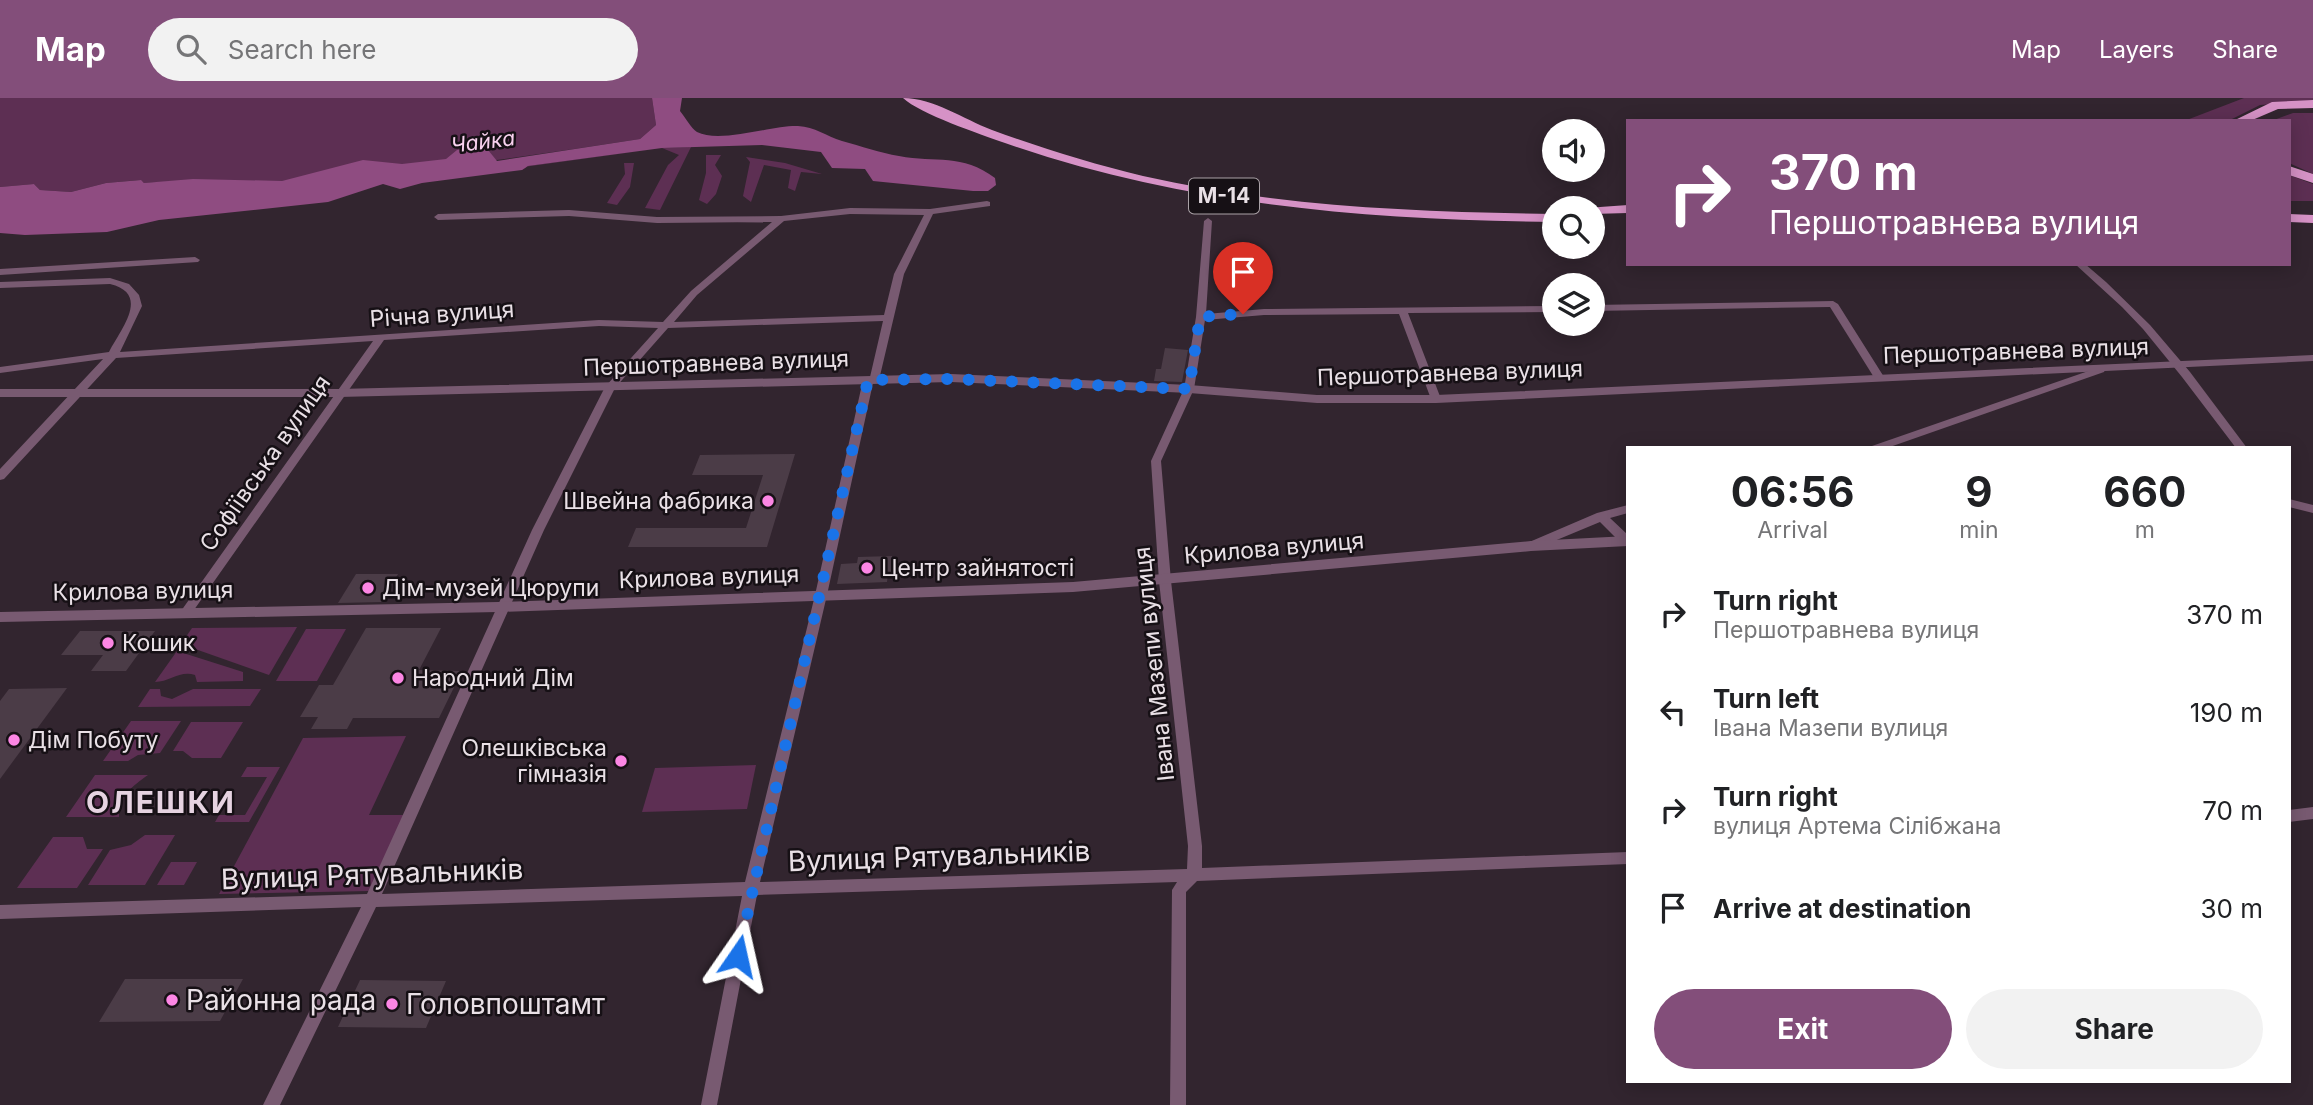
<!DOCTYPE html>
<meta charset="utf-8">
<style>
:root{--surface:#fff;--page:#f2f2f2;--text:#202124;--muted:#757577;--accent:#834e7a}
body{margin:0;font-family:Inter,sans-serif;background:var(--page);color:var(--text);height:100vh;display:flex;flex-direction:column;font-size:26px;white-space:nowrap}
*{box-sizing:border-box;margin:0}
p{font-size:23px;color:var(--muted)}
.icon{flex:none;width:38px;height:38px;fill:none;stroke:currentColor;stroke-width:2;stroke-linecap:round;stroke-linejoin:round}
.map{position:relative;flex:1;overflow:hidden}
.sheet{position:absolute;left:1626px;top:348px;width:665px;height:637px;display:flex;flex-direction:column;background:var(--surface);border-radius:0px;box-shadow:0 4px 18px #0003}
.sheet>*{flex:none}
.guide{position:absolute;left:1626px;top:21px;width:665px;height:147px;border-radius:0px;box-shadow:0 4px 18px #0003;background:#834e7a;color:#fff;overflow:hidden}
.buttons{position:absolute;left:1542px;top:21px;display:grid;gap:14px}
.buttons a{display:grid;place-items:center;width:63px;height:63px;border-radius:50%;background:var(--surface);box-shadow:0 4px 18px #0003;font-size:35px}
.pin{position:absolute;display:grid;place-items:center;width:60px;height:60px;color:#fff;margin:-72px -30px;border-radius:50% 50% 50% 0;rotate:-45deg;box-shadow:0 0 7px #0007}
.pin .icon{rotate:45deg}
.me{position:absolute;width:77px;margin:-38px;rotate:11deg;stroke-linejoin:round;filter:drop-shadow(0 0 5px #0008)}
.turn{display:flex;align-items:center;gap:24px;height:147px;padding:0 28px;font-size:32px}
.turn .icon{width:91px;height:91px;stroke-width:2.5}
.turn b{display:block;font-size:49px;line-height:60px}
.eta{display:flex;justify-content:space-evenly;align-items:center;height:119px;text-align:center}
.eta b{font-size:42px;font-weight:700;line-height:49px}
.primary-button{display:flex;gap:14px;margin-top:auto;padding:14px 28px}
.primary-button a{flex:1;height:80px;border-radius:42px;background:var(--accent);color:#fff;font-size:28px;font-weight:700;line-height:80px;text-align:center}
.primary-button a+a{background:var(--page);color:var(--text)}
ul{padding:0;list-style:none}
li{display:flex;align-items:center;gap:21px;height:98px;padding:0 28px}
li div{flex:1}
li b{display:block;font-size:26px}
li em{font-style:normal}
header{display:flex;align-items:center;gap:42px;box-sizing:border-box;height:98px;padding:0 35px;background:var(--accent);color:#fff}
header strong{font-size:33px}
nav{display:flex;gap:38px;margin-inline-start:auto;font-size:24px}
.search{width:490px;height:63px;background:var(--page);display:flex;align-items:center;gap:18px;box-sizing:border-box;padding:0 24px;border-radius:38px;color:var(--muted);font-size:26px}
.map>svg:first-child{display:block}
</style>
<header>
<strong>Map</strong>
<div class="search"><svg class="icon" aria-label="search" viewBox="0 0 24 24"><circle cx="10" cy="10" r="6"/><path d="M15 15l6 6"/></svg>Search here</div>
<nav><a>Map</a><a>Layers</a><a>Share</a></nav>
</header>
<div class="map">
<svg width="2313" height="1007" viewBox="0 0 2313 1007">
<rect width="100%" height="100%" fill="#32252f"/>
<g fill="#5d2f53">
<path d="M0 0H652L656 27 640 41C522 59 402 77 282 83 235 85 190 81 144 85L140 82 106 85 71 94 40 92 34 86 0 89Z"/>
<path d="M2244 0H2313V3L2260 7 2228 23H2184Z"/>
<path d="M2293 15H2313V76L2289 65V23H2271Z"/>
<path d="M691 49 660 112 645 110 668 67 679 57 662 50 528 68 522 72 509 71 662 50Z"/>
<path d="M706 57H721L715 67 722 78 716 96 707 106 699 102 706 75Z"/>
<path d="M746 59 785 65 822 76 801 74 795 93 788 90 791 72 764 67 751 104 743 98 750 64Z"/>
<path d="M624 65H634L630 89 617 107 607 105 625 76Z"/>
<path d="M2289 77 2313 86V103H2289Z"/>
<path d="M297 529 269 577 181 546 192 530Z"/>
<path d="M306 531H346L317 583H276Z"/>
<path d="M177 553 243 574V583L197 584 195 577C180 572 170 584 155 584Z"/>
<path d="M150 591H160L161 598 172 601 193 591H261L250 608 138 609Z"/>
<path d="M131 623H181L160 655 138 657 128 663H103Z"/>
<path d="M191 624H243L221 660H192L183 653H173Z"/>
<path d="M406 638 369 717H404L370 793 219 796 303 640Z"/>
<path d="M756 667 747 711 642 714 655 670Z"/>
<path d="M247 669H280L249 724H215L219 717H245L267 679H241Z"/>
<path d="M95 677H148C132 688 119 699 119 719H66Z"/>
<path d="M145 737H175L145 787H88L110 752 131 747Z"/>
<path d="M53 739H83L87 751H103L77 790H17Z"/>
<path d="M171 764H197L184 787H157Z"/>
</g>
<path fill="#8f4c81" d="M652 0H682L680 13C685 19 691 30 697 34 720 46 772 27 798 28 815 29 826 38 842 43 861 48 880 55 899 58 936 65 962 55 995 80L996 87 988 93H973L873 83 865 71 832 70 821 54 762 47 662 50 528 68 522 72 422 85 400 91 383 86 328 104 159 122 107 134 25 137 0 135V89L34 86 40 92 71 94 106 85 141 82 144 85 193 81 282 83 363 62 402 66 446 61 457 52 484 47 497 63 640 41 656 27Z"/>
<g fill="#4b3c47">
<path d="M1165 250 1188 252 1182 284 1154 283 1156 271H1161Z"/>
<path d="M795 356 767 449H628L636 430H746L763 377H692L700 357Z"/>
<path d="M892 458V474L888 475 887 484 837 486 841 466 857 465 858 459Z"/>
<path d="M356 476H398L382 504 338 505Z"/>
<path d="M366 530H441L419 572 462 573 439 620H353L347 631H311L318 619H300L319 587H333Z"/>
<path d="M80 533H155L126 573H91L103 557H61Z"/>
<path d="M67 590 0 681V603L9 591Z"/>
<path d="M125 881H243L220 923 99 924Z"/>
<path d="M360 882 446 883 426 930 338 929Z"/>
</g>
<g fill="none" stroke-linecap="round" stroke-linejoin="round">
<g fill="#785a71" fill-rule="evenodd">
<path d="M987 103 990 104V108L933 116 904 176 879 282 873 285 827 497 760 784 1187 771 1188 748 1159 483 1151 363 1184 291 1196 219 1204 123 1208 120 1212 123 1206 216 1264 211 1554 208V214L1408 215 1441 301 1436 304 1431 301 1399 216 1264 217 1205 222 1194 291 1161 363 1171 483 1202 748V770L1628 754V766L1197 783 1186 794V1007H1170L1172 792 1177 784 757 797 717 1007H701L742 798 376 809 280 1007H263L361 809 0 821V807L367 796 532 432 605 289 658 230 599 228 384 242 189 519H181L179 516 181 513 373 243 116 260 4 381 0 382V371L103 261 0 275V269L109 254C121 231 151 196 110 186L0 190V184L110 180 129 186 139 197 142 208 120 254 599 222 663 224 691 193 772 124 657 125 569 118 438 122 434 119 438 116 569 112 657 119 781 118 850 110 930 111ZM850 116 924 117 894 176 884 217 674 224 697 197 784 123ZM883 223 870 279 863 282 815 497 745 784 382 796 544 432 615 290 668 230Z"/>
<path d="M195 159 200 162 198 164 0 177V171Z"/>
<path d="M2075 166H2085L2106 184 2150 227 2190 274 2247 350H2236L2182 279 2143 231 2122 209Z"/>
<path d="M1833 203 1838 206 1884 279 1883 281H1875L1830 209 1592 213V207Z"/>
<path d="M2100 269 2105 272 2104 274 1887 350H1871L1872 348Z"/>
<path d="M1628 407V415L1610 420 1628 437V447L1622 446 1600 424 1535 451H1527L1525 448 1527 445 1597 415Z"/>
<path d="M2313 709V721L2289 724V712Z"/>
</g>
<g fill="#785a71" fill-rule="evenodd">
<path d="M2313 257V263L1436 305H1317L1189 295 951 284 339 299H0V291H339L951 276 1189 287 1317 297H1436Z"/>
<path d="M2289 401 2313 407V415L2289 409Z"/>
<path d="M1628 438V448L1531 453 1073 494 498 514 0 524V514L498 504 1073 484 1531 443Z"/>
</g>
<g fill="#d692c6" fill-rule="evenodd">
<path d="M903 0C934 0 963 21 992 32 1041 50 1092 66 1143 78 1278 109 1417 114 1554 116V124C1366 122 1183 107 1005 45 980 36 920 16 903 0Z"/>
<path d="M2313 2V10L2278 11 2250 23H2233L2272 4Z"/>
<path d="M2289 68 2313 76V85L2289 77Z"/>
<path d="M1628 107V115L1592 116V110H1586Z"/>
<path d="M2289 116 2313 117V125L2289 124Z"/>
</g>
</g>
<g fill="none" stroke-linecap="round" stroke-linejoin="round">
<path stroke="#1a73e8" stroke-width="12" stroke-dasharray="0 21.6" d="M738 858 868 282 951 281 1189 291 1200 219 1243 216"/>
</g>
<g fill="#fc86e4" stroke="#161015" stroke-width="2.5">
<circle cx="768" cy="403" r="7"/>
<circle cx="867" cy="470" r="7"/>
<circle cx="368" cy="490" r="7"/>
<circle cx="108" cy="545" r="7"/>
<circle cx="398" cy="580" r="7"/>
<circle cx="14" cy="642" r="7"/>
<circle cx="621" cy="663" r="7"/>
<circle cx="172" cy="902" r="7"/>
<circle cx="392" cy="906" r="7"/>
</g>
<g text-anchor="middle" stroke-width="5" stroke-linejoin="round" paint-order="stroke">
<g font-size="21" font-style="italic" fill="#f8d1ee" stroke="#161015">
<text transform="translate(483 44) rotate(-7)" y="7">Чайка</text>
</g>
<rect fill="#161015" stroke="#aaa2a7" stroke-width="2" x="1189" y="80.5" width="70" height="35" rx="5"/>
<g font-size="21" font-weight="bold" fill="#e9e0e6">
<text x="1224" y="105">М-14</text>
</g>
<g font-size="23" fill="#e9e0e6" stroke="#161015">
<text transform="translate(442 216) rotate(-4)" y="8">Річна вулиця</text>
<text transform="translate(2016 253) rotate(-2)" y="8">Першотравнева вулиця</text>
<text transform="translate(716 265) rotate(-2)" y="8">Першотравнева вулиця</text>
<text transform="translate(1450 275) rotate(-2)" y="8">Першотравнева вулиця</text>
<text transform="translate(265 365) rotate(-55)" y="8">Софіївська вулиця</text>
<text transform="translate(1274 450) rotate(-5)" y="8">Крилова вулиця</text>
<text transform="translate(709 479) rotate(-2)" y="8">Крилова вулиця</text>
<text transform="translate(143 493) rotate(-1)" y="8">Крилова вулиця</text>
<text transform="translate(1154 566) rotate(-96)" y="8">Івана Мазепи вулиця</text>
</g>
<g font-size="23" fill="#e9e0e6" stroke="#161015" text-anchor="start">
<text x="754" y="411" text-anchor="end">Швейна фабрика</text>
<text x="881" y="478">Центр зайнятості</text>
<text x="382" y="498">Дім-музей Цюрупи</text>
<text x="122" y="553">Кошик</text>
<text x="412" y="588">Народний Дім</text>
<text x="28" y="650">Дім Побуту</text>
<text x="607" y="658" text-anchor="end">Олешківська<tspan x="607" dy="26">гімназія</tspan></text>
</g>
<g font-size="28" fill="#e9e0e6" stroke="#161015">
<text transform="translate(939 758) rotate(-2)" y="10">Вулиця Рятувальників</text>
<text transform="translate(372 776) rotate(-2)" y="10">Вулиця Рятувальників</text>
</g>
<g font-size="28" fill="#e9e0e6" stroke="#161015" text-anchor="start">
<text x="186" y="912">Районна рада</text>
<text x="406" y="916">Головпоштамт</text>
</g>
<g font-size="30" font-weight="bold" letter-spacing="2" fill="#e6d3e1" stroke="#161015">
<text x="161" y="715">ОЛЕШКИ</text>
</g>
</g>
</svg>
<div class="buttons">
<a><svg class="icon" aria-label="sound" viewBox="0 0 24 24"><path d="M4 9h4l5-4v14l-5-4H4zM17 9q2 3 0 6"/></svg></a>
<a><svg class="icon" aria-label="search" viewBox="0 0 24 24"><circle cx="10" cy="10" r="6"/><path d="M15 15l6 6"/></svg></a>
<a><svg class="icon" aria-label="layers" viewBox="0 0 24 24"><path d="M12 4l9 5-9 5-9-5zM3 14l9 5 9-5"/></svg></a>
</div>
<div class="pin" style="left:1243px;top:216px;background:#d93025"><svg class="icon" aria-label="arrive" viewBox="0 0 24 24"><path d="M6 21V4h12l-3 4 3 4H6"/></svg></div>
<svg class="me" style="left:738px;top:858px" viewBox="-20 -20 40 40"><path d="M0-17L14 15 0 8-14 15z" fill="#1a73e8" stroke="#fff" stroke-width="4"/></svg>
<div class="guide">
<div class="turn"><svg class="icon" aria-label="right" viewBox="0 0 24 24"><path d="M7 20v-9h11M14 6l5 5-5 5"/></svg><div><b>370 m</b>Першотравнева вулиця</div></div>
</div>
<section class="sheet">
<div class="eta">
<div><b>06:56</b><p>Arrival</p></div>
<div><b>9</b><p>min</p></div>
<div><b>660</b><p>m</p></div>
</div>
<ul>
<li><svg class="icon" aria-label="right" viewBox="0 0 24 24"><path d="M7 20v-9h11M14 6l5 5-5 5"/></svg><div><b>Turn right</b><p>Першотравнева вулиця</p></div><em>370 m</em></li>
<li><svg class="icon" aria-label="left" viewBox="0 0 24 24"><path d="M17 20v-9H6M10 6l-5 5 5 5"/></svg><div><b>Turn left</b><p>Івана Мазепи вулиця</p></div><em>190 m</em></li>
<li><svg class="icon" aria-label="right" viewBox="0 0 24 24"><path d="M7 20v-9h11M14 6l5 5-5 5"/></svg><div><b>Turn right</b><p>вулиця Артема Сілібжана</p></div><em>70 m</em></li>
<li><svg class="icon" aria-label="arrive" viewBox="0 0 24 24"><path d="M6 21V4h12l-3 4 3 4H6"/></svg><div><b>Arrive at destination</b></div><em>30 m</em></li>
</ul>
<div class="primary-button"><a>Exit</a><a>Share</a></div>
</section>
</div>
